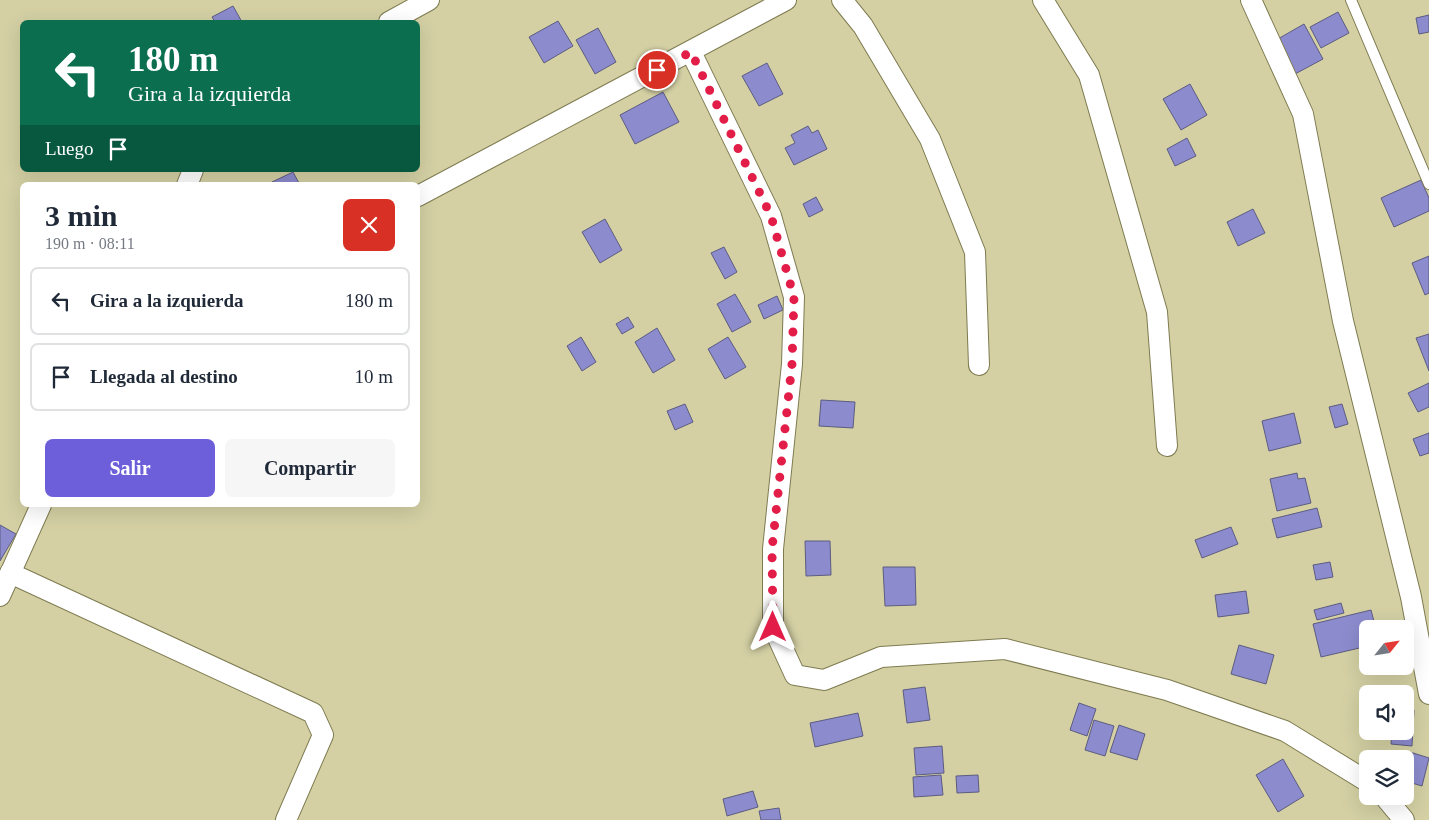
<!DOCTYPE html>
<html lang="es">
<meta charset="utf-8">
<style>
:root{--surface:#fff;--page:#f6f6f7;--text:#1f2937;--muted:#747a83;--line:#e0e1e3;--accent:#6c5fd9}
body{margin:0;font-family:"Times New Roman",serif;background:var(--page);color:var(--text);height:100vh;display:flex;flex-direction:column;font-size:19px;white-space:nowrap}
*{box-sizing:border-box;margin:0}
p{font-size:16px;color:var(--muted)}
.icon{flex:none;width:28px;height:28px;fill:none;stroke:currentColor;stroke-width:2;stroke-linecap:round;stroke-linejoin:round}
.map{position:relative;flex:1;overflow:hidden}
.sheet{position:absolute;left:20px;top:182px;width:400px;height:325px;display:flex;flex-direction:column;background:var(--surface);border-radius:8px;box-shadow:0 5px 20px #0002}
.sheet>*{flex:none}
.hud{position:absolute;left:20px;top:20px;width:400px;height:152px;border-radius:8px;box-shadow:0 5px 20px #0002;background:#0b6e4f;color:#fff;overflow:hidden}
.needle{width:32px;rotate:60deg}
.tools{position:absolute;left:1359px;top:620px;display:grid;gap:10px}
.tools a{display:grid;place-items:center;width:55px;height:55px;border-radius:8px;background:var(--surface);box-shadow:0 5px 20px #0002;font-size:25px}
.pin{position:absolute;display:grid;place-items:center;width:42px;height:42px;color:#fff;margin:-21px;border:2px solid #fff;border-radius:50%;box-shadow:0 1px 5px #0007}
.me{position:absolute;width:55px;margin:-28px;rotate:0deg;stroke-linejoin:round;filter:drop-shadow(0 0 4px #0008)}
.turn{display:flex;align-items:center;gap:18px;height:105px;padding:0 25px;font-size:22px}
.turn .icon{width:65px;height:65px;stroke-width:2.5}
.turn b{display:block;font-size:35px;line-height:42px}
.then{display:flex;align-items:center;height:48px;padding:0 25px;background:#0003;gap:10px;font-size:19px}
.round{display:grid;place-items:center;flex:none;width:52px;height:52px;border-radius:8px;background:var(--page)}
.head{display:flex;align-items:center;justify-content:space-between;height:85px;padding:0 25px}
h1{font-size:30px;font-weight:700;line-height:38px}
.cta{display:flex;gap:10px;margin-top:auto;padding:10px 25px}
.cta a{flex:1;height:58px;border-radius:8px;background:var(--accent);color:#fff;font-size:20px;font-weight:700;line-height:58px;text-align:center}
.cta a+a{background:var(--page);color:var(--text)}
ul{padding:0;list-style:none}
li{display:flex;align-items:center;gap:15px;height:68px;margin:0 10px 8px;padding:0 15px;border:2px solid var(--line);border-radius:8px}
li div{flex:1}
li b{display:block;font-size:19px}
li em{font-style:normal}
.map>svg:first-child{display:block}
</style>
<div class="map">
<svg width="1429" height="820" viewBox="0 0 1429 820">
<rect width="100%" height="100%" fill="#d4d0a4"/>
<g fill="#8c8bcd" stroke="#5c5c81">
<path d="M233 6 242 22H215L212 17Z"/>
<path d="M1338 12 1349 33 1321 48 1310 27Z"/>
<path d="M1429 15V32L1419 34 1416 18Z"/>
<path d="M558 21 573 46 544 63 529 37Z"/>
<path d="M1304 24 1323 59 1295 74 1276 40Z"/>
<path d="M598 28 616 62 595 74 576 40Z"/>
<path d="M767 63 783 94 759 106 742 76Z"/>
<path d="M1190 84 1207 115 1181 130 1163 99Z"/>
<path d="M663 92 679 122 635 144 620 115Z"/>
<path d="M808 126 812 133 818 130 827 149 794 165 785 148 795 143 791 135Z"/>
<path d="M1187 138 1196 156 1175 166 1167 149Z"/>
<path d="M293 172 300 185H274L272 182Z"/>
<path d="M1421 180 1429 198V211L1394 227 1381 198Z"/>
<path d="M816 197 823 210 809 217 803 204Z"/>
<path d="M1253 209 1265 233 1238 246 1227 222Z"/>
<path d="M605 219 622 250 600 263 582 232Z"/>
<path d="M724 247 737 272 725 279 711 253Z"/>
<path d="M1429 256V293L1425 295 1412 263Z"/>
<path d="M735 294 751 322 732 332 717 304Z"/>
<path d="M777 296 783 310 764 319 758 305Z"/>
<path d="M628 317 634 327 622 334 616 324Z"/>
<path d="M657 328 675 360 653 373 635 342Z"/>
<path d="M1429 334V371L1416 338Z"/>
<path d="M581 337 596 362 582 371 567 346Z"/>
<path d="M728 337 746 367 725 379 708 349Z"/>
<path d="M1429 383V407L1418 412 1408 393Z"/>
<path d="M821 400 855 402 853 428 819 426Z"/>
<path d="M685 404 693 422 675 430 667 411Z"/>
<path d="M1342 404 1348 424 1335 428 1329 407Z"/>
<path d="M1294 413 1301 443 1269 451 1262 421Z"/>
<path d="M1429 433V453L1420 456 1413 439Z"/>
<path d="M1297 473 1298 479 1305 478 1311 503 1277 511 1270 479Z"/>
<path d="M1317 508 1322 527 1277 538 1272 519Z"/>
<path d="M0 525 16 534 0 561Z"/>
<path d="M1231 527 1238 544 1202 558 1195 540Z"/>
<path d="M805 541H830L831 575 806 576Z"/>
<path d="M1330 562 1333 577 1316 580 1313 565Z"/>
<path d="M883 567H915L916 605 885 606Z"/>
<path d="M1246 591 1249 613 1218 617 1215 595Z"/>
<path d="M1341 603 1344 613 1317 620 1314 610Z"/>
<path d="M1371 610 1376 629H1368V646L1321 657 1313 624Z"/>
<path d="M1239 645 1274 655 1266 684 1231 674Z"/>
<path d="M925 687 930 720 907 723 903 690Z"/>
<path d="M1079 703 1096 709 1087 736 1070 730Z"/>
<path d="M1405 710H1414L1412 746 1391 744 1392 731H1405Z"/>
<path d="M858 713 863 736 815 747 810 723Z"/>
<path d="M1094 720 1114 726 1105 756 1085 750Z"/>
<path d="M1119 725 1145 734 1137 760 1110 752Z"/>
<path d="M942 746 944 773 916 775 914 748Z"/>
<path d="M1410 752 1429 758 1422 786 1405 781V771Z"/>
<path d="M1283 759 1304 796 1278 812 1256 775Z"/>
<path d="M941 775 943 795 914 797 913 777Z"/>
<path d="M978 775 979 792 957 793 956 776Z"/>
<path d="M753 791 758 807 727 816 723 799Z"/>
<path d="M779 808 781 820H761L759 811Z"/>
</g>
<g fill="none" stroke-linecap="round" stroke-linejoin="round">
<defs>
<path id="service" d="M1351 0 1429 184"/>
<g id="minor">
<path d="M842 0 863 26 930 139 975 252 979 365"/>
<path d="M1043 0 1089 75 1157 312 1167 446"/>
<path d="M1251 0 1303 114 1343 321 1411 597 1429 694"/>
<path d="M389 22 429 0"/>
<path d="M691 52 771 216 794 297 792 364 773 549V627L795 675 824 680 881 657 1005 649 1167 690 1285 731 1368 782"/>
<path d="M187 185 193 170"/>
<path d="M418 196 786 0"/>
<path d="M10 573 313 713 323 735 286 820"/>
<path d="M0 596 41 505"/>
<path d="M1384 796 1404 820"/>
</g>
</defs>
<use href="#service" stroke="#7e7b51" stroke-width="12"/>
<use href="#minor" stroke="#7e7b51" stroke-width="22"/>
<use href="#service" stroke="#fff" stroke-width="10"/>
<use href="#minor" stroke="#fff" stroke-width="20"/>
</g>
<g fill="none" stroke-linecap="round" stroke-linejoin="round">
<path stroke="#e11d48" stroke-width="9" stroke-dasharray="0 16.2" d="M657 70 691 52 771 216 794 297 792 364 772 549 773 627"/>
</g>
</svg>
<div class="tools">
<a><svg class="needle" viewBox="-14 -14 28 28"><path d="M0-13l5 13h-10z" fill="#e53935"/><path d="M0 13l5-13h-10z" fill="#747a83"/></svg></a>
<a><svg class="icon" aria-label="sound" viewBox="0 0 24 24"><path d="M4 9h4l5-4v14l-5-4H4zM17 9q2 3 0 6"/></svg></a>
<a><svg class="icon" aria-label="layers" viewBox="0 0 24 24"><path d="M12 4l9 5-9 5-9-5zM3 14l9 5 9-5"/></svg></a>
</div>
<div class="pin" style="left:657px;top:70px;background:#d93025"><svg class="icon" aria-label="arrive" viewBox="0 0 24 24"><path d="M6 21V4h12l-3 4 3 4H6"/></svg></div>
<svg class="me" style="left:773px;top:627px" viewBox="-20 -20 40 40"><path d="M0-17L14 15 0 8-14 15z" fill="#e11d48" stroke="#fff" stroke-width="4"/></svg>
<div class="hud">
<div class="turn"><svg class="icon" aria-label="left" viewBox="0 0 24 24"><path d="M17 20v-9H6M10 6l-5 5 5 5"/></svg><div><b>180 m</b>Gira a la izquierda</div></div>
<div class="then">Luego<svg class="icon" aria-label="arrive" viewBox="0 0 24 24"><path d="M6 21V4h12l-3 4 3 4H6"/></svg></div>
</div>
<section class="sheet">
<div class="head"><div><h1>3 min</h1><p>190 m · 08:11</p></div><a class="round" style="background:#d93025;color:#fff"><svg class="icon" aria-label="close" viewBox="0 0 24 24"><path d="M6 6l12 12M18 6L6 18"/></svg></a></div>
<ul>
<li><svg class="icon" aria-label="left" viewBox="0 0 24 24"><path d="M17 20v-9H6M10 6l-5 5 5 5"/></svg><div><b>Gira a la izquierda</b></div><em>180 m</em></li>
<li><svg class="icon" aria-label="arrive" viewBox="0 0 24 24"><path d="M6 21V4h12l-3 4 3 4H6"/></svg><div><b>Llegada al destino</b></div><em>10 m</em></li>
</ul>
<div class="cta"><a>Salir</a><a>Compartir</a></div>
</section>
</div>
